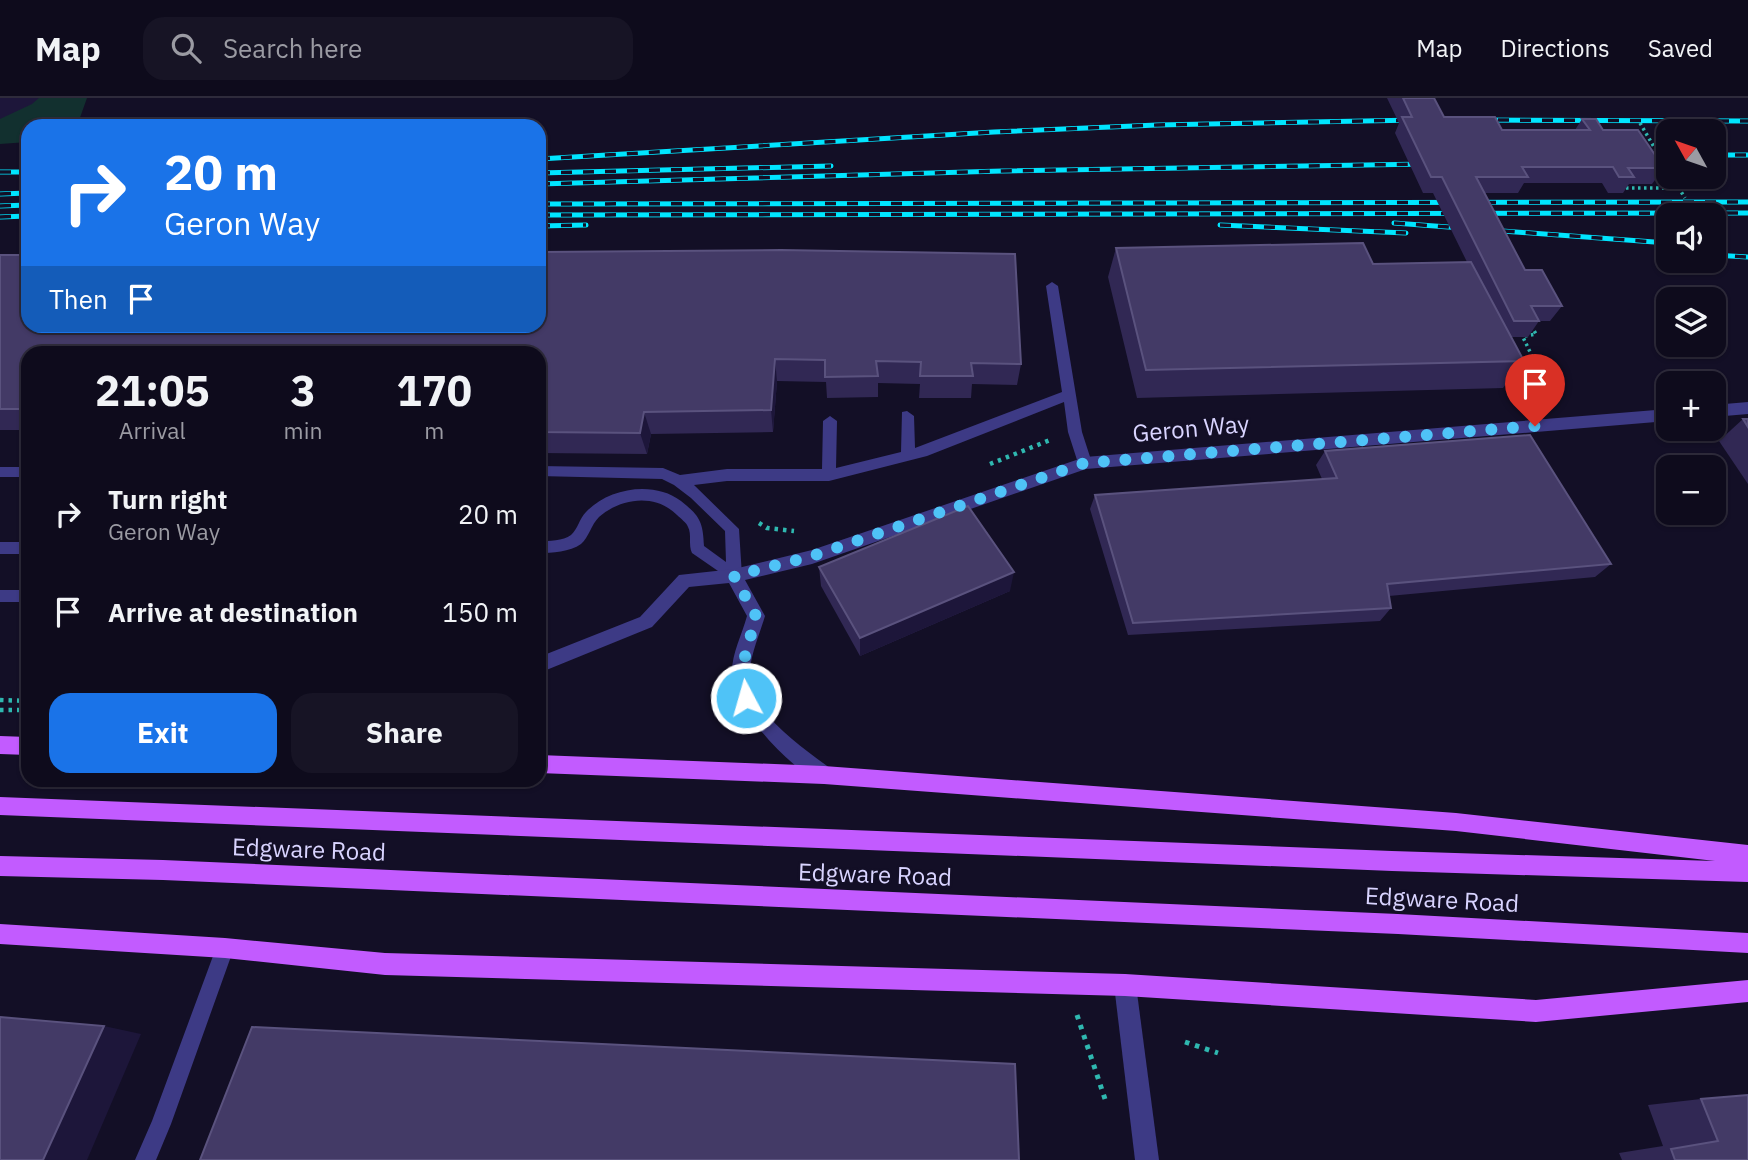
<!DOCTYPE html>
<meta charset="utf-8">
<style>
:root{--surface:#0e0b1c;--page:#171425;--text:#f1f3f6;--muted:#9b9ba3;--line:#2e2b3b;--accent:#1a73e8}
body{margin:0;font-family:"IBM Plex Sans",sans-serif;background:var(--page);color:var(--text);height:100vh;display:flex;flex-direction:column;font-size:26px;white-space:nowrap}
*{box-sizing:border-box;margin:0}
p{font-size:23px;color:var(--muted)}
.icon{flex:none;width:38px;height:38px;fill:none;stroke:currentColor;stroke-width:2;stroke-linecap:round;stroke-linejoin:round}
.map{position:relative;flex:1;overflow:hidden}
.panel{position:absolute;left:21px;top:248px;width:525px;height:441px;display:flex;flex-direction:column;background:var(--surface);border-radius:21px;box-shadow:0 2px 5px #0004,0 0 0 2px var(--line)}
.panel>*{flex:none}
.banner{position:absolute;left:21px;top:21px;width:525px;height:214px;border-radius:21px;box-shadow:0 2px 5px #0004,0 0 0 2px var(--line);background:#1a73e8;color:#fff;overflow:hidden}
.needle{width:46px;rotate:310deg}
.fabs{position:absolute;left:1656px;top:21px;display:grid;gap:14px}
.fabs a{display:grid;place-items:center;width:70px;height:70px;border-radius:14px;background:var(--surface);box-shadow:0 2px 5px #0004,0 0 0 2px var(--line);font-size:35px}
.pin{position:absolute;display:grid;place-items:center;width:60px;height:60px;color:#fff;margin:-72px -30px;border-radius:50% 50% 50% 0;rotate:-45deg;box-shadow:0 0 7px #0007}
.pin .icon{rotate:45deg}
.me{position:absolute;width:77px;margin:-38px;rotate:354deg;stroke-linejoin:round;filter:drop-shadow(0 0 5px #0008)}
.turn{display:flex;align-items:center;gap:24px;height:147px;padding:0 28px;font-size:32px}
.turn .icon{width:91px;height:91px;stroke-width:2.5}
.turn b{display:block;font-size:49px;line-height:60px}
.then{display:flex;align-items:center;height:66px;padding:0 28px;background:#0003;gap:14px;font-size:26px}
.eta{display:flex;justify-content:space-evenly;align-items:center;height:119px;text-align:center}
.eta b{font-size:42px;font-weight:700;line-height:49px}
.primary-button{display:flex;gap:14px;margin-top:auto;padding:14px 28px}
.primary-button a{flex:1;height:80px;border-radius:21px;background:var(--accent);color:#fff;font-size:28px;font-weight:700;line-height:80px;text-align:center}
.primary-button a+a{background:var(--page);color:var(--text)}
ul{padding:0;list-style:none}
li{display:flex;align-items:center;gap:21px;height:98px;padding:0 28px}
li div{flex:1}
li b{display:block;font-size:26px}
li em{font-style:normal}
header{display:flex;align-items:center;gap:42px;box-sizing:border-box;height:98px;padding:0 35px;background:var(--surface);border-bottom:2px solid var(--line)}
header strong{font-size:33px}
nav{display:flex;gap:38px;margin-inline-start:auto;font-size:24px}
.search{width:490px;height:63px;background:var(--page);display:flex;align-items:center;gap:18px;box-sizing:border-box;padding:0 24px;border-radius:21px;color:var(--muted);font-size:26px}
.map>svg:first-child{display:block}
</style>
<header>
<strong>Map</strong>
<div class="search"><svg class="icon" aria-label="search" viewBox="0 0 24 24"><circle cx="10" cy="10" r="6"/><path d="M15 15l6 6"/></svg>Search here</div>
<nav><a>Map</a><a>Directions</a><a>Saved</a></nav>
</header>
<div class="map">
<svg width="1748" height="1062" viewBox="0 0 1748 1062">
<rect width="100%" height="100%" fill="#130f26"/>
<path fill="#12302f" d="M0 0H87L77 28H28V44L0 46Z"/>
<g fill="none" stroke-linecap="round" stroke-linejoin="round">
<g stroke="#2fb8b0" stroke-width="3.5" stroke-dasharray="2.5 3.5" stroke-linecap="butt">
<path d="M1640 25 1657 54"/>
<path d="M1672 79 1685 100"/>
<path d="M1620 90H1679"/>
<path d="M1521 235 1541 277"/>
<path d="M1525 238 1536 236 1532 229"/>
</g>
<g stroke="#2fb8b0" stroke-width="4.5" stroke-dasharray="3.5 5" stroke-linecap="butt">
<path d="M1541 275 1551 297"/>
<path d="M990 366 1050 342"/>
<path d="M759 425 767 430 794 433"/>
<path d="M0 602 28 603"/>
<path d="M0 612H28"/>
</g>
<g stroke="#2fb8b0" stroke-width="5" stroke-dasharray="4.5 6" stroke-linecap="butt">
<path d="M1077 917 1105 1001"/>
<path d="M1185 944 1218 955"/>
</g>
<g fill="#3d3a85" fill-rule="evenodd">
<path d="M1052 184 1058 188 1082 334 1092 365 1090 369H1080L1078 365 1068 334 1064 304 927 358 829 383H727L694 387 739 431 742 478 739 482 734 484 692 455C688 447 692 436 688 429 687 425 680 420 677 417 655 395 621 400 599 419 591 427 589 439 581 446 570 454 552 455 539 455V443C549 443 563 443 571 437 578 431 579 421 586 414 608 390 654 382 681 403 700 418 703 424 704 448L726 464 725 433 691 400 674 387 662 381 539 378V368L663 370 680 377 727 371H822L823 323 830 318 837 323 836 370 901 354 902 314 907 313 914 318 915 350 1062 294 1046 188Z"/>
<rect x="0" y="369" width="28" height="10"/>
<rect x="0" y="444" width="28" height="12"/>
<rect x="0" y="492" width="28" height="12"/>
<path d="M225 841 232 843 234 850 171 1026 156 1062H135L152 1023 216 850 218 843Z"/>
</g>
<g fill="#3d3a85" fill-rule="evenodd">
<path d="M1748 304V316L1713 319V307Z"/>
<path d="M1668 311V323L1086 371 812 466 745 482 765 518C760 535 752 553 750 571 747 614 801 648 831 671L834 677 831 683 824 686C792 673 734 612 732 576 731 557 742 537 747 518L729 485 689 489 652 529 539 575V559L640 519 679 477 734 471 812 452 1085 359Z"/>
</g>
<path fill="#3d3a85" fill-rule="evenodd" d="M1125 876 1133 879 1136 887 1159 1062H1135L1114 887 1117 879Z"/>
<g fill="#c25bff" fill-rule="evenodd">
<path d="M0 638 28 639V657L0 656Z"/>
<path d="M539 657 824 668 1456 715 1748 747V784L1392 773 0 717V699L1392 753 1715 763 1456 733 824 686 539 675Z"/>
<path d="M0 758 163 762 1398 816 1748 835V855L1398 836 163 782 0 778Z"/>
<path d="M0 826 225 840 385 855 1125 876 1536 902 1748 882V904L1536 924 1125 898 385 877 225 860 0 846Z"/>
</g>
<defs>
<g id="rail">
<path d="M1476 22 1748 23"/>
<path d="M1713 57H1748"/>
<path d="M539 61 994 34 1157 27 1417 22"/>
<path d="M1641 66H1668"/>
<path d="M0 74H28"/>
<path d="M539 75 831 68"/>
<path d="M539 86 1002 73 1428 66"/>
<path d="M0 96 28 95"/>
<path d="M539 106 1748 104"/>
<path d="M0 108 28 107"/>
<path d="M539 117 1748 115"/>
<path d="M0 119 28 118"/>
<path d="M1394 125 1668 145"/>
<path d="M1220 127 1406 135"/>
<path d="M539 128 586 127"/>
<path d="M1713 157 1748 159"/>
</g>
</defs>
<use href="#rail" stroke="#00e5ff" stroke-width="5"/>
<use href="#rail" stroke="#130f26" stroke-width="3.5" stroke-dasharray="11" stroke-linecap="butt"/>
</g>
<g fill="#312854">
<path d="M1387 0H1434L1444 19 1502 32H1575L1582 21 1603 32 1664 70 1652 86H1629L1623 95H1608L1602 85H1524L1518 95H1484L1525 172 1562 208 1550 223H1539L1528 239H1511L1524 263 1503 290 1137 300 1108 179 1116 150 1373 166 1467 164 1433 95H1423L1395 35 1399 25Z"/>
<path d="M0 157 28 228 1021 266 1017 287 972 286 971 300H919L920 286 878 285V299L827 300 826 284 777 283 773 334 651 336 647 356 539 355V256H28V332H0Z"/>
<path d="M1743 321H1748V386L1719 343Z"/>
<path d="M1325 353 1611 466 1595 479 1389 498 1391 510 1380 523 1128 537 1090 411 1095 397 1322 381 1316 367Z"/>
<path d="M819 469 1010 493 860 558 821 488Z"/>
<path d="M1701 1001 1748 1062H1622L1619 1055 1663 1048 1648 1007Z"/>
</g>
<g fill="#1d163a">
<path d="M0 0H39L32 6 0 21Z"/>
<path d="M775 261 777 283 773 334 771 312Z"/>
<path d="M644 314 651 336 647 356 640 335Z"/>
<path d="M1014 474 1010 493 860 558V540Z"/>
<path d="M104 928 141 936 87 1062H43Z"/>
</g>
<g fill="#433a66" stroke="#5a527e" stroke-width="2">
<path d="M1403 0H1434L1444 19H1495L1502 32H1590L1582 21H1596L1603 32H1638L1664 70H1628L1634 79H1619L1613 69H1522L1528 79H1476L1525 172H1542L1562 208H1531L1539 223H1514L1442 79H1431L1402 19H1412Z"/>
<path d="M1363 145 1373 166 1471 164 1524 263 1146 272 1116 150Z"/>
<path d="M781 152 1015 156 1021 266 971 265 973 278H920L921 264 876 263 878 278 825 279V262L775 261 771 312 644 314 640 335 539 334V256H28V311H0V157H28V228H539V154Z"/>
<path d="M1743 321H1748V329Z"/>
<path d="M1530 337 1611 466 1387 486 1391 510 1133 525 1095 397 1337 380 1325 353Z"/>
<path d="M968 408 1014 474 860 540 819 469Z"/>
<path d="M0 919 104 928 43 1062H0Z"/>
<path d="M252 929 1015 966 1019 1062H200Z"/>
<path d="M1748 997V1062H1675L1671 1051 1718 1043 1701 1001Z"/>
</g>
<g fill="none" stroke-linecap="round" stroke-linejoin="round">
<path stroke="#4fc3f7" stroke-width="12" stroke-dasharray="0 21.6" d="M746 600 740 577 756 518 734 478 812 458 1085 365 1535 328"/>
</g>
<g text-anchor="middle" stroke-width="5" stroke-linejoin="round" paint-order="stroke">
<g font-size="24" fill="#d9d4ff" stroke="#130f26">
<text transform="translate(1191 331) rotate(-5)" y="8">Geron Way</text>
<text transform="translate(309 752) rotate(2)" y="8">Edgware Road</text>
<text transform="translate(875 777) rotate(2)" y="8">Edgware Road</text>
<text transform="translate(1442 802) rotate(3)" y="8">Edgware Road</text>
</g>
</g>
</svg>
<div class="fabs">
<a><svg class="needle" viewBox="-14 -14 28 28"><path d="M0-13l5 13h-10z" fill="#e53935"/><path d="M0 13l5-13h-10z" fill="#9b9ba3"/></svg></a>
<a><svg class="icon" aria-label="sound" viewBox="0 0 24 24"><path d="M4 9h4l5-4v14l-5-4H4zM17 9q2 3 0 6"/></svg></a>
<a><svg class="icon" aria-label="layers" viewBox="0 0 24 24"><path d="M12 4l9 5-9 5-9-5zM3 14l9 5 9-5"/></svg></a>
<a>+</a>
<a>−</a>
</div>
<div class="pin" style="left:1535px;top:328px;background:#d93025"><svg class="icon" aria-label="arrive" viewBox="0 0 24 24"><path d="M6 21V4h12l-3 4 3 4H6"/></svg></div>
<svg class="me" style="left:746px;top:600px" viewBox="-20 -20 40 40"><circle r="17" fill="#4fc3f7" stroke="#fff" stroke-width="3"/><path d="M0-11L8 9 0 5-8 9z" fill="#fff"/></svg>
<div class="banner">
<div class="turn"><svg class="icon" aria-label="right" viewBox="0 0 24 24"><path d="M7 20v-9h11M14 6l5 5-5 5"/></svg><div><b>20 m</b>Geron Way</div></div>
<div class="then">Then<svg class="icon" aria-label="arrive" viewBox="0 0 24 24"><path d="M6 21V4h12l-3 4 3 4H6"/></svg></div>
</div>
<section class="panel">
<div class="eta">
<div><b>21:05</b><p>Arrival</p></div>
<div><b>3</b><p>min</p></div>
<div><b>170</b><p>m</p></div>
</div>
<ul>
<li><svg class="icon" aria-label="right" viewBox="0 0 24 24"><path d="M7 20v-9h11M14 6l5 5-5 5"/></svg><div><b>Turn right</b><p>Geron Way</p></div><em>20 m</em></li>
<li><svg class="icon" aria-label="arrive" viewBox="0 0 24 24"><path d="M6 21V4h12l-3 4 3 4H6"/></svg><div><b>Arrive at destination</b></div><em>150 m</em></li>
</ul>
<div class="primary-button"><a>Exit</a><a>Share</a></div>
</section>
</div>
